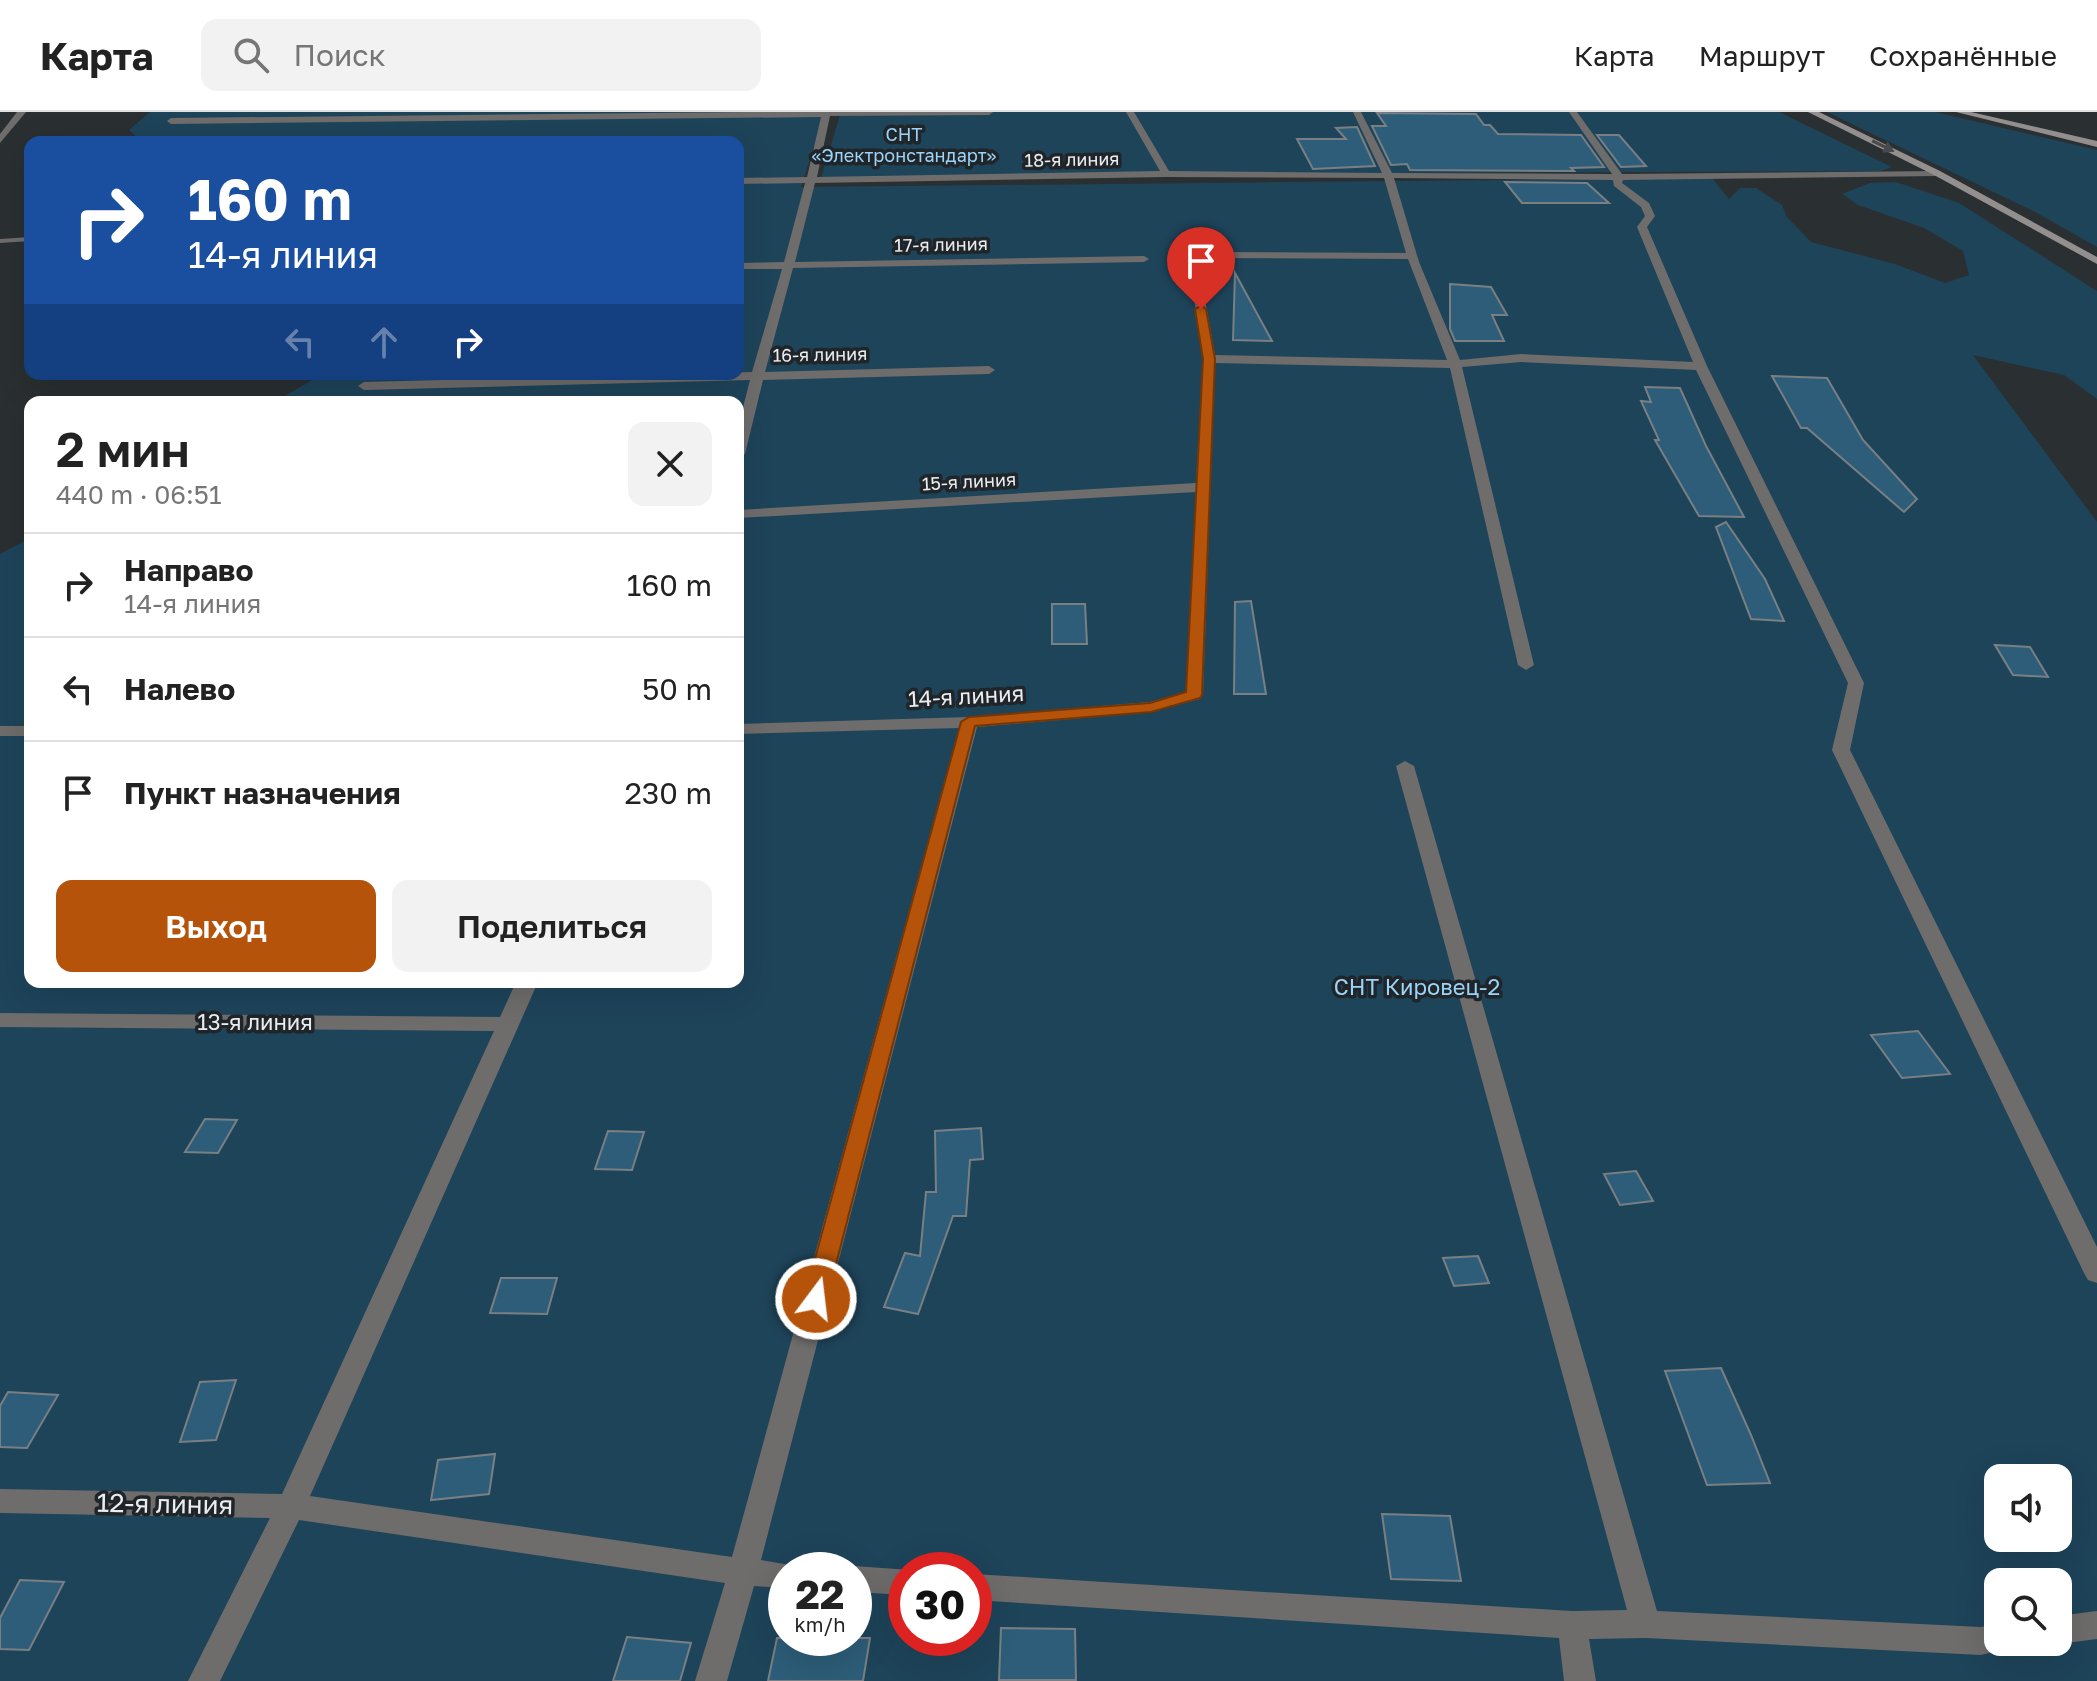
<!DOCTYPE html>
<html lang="ru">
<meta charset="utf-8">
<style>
:root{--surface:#fff;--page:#f2f2f2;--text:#222;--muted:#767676;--line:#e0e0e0;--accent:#b45309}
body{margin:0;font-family:"Golos Text",sans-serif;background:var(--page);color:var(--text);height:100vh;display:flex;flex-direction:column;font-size:30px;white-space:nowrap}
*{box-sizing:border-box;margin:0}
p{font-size:26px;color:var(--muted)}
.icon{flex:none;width:44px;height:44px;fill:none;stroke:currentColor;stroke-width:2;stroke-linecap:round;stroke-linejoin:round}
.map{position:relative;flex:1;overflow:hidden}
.side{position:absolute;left:24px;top:284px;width:720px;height:592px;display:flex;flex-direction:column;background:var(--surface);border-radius:16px;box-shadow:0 8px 32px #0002}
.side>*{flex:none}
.guide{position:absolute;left:24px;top:24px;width:720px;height:244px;border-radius:16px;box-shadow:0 8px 32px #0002;background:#1a4fa0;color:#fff;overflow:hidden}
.buttons{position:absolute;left:1984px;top:1352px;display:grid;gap:16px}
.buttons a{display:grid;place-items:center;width:88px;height:88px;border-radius:16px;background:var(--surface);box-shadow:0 8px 32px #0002;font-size:40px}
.speed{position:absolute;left:768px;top:1440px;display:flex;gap:16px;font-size:40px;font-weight:700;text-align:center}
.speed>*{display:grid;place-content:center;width:104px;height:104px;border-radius:50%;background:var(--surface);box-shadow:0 8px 32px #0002;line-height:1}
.speed small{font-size:20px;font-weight:400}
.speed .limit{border:12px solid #d22;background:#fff;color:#111}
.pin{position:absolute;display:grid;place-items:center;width:68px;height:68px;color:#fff;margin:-82px -34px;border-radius:50% 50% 50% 0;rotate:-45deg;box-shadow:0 0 8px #0007}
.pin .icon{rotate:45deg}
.me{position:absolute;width:88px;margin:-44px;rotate:15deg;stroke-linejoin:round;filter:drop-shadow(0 0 6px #0008)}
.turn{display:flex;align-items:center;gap:28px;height:168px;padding:0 32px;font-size:36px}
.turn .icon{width:104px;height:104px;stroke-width:2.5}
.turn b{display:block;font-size:56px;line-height:68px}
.lanes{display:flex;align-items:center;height:76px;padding:0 32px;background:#0003;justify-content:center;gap:40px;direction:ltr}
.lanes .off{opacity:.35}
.round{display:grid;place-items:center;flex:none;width:84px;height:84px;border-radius:16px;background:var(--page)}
.overview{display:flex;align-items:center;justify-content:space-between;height:136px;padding:0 32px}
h1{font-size:48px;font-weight:600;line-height:60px}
.action{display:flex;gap:16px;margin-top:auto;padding:16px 32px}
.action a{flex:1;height:92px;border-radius:16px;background:var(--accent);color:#fff;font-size:32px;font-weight:600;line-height:92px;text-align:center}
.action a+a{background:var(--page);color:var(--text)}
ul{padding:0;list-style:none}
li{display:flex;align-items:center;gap:24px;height:104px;padding:0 32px;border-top:2px solid var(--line)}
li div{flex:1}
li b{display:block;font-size:30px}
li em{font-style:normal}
header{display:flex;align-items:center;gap:48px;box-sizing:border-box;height:112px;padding:0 40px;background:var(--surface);border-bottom:2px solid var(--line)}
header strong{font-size:38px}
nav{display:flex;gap:44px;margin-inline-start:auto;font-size:28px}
.search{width:560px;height:72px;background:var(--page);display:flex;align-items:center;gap:20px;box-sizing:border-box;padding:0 28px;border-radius:16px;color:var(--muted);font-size:30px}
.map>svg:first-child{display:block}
</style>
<header>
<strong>Карта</strong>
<div class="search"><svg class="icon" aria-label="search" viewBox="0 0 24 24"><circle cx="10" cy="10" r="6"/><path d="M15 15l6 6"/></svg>Поиск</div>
<nav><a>Карта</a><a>Маршрут</a><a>Сохранённые</a></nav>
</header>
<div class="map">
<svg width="2097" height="1569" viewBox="0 0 2097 1569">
<rect width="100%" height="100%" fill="#2a2f32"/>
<g fill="#1e445a" fill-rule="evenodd">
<path d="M150 0H825L801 75 1712 66 1729 87 1740 76H1756L1782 93 1787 105 1811 130 1895 152 1945 171 1969 163 1963 139 1924 116 1858 93 1842 82 1870 71 1896 70 1959 91 2097 179V287L2064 263 1973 243 2097 410V1569H0V442L30 426V870H738V290H274L316 266 317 262H738V30H142L129 18ZM1998 1366H2058V1426H1998ZM786 1458H854V1526H786ZM906 1458H974V1526H906ZM1998 1470H2058V1530H1998Z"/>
<path d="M841 0H1779L1892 55 1881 59 1181 62 820 69Z"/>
<path d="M1827 0H1935L2097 38V135L2037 101Z"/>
</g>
<g fill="#2d5d78" stroke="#797f83" stroke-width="2">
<path d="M1377 1 1476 2 1484 13H1490L1498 22 1581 23 1604 55 1571 56 1574 59 1410 58 1407 52 1391 53 1372 14H1386Z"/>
<path d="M1357 15 1375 54 1313 57 1297 27H1346L1336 16Z"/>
<path d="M1597 23H1619L1646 54 1621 55Z"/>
<path d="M1505 70 1587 71 1609 91H1522Z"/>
<path d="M1235 161 1272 229 1233 228Z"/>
<path d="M1450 172 1491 175 1507 203H1492L1504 229H1455L1450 217Z"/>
<path d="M1772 264 1827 266 1863 328 1917 387 1904 400 1807 316H1801Z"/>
<path d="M1645 275 1680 276 1706 334 1744 405 1699 404 1655 328H1659L1641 289 1651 290Z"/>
<path d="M1726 410 1765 467 1784 509 1751 507 1716 415Z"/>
<path d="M1251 489 1266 582H1234L1235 490Z"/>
<path d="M1052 492H1085L1087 532H1052Z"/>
<path d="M1995 533 2030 535 2048 565 2013 563Z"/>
<path d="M1918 919 1950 962 1902 966 1871 923Z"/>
<path d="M205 1007 237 1008 218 1041 185 1040Z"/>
<path d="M981 1016 983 1047 970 1048 966 1104H953L918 1202 884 1195 905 1141 920 1144 926 1080H936L935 1019Z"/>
<path d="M608 1019 644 1020 632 1058 595 1057Z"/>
<path d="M1636 1059 1653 1089 1620 1093 1604 1062Z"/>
<path d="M1478 1144 1489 1171 1454 1174 1443 1146Z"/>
<path d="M501 1166H557L547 1202 490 1201Z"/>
<path d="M1721 1256 1751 1323 1770 1371 1707 1373 1665 1259Z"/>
<path d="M236 1268 216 1328 180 1330 200 1270Z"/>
<path d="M8 1280 58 1283 27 1336 0 1335V1294Z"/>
<path d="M495 1342 489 1382 431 1388 438 1348Z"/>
<path d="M1382 1402 1450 1404 1461 1469 1391 1467Z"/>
<path d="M20 1468 64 1470 29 1538 0 1537V1506Z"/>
<path d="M1001 1516 1075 1517 1076 1568H999Z"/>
<path d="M627 1525 691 1531 680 1569H613Z"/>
<path d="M777 1526H870L863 1569H768Z"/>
</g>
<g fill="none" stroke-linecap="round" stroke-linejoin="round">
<path fill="#6f6c6c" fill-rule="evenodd" d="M30 125V129L0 131V127Z"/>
<g fill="#6f6c6c" fill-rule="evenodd">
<path d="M17 0H26L0 31V22Z"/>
<path d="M746 0H993L989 3 830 4 817 65 1160 59 1126 0H1134L1169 59 1382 61 1353 0H1361L1392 61 1612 62 1569 0H1577L1622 62 1940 59 1937 64 1623 68 1622 71 1649 91 1655 104 1647 115 1707 254 1864 571 1850 638 2097 1135V1171L2088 1168 2084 1161 1832 638 1848 571 1696 258 1521 250 1462 255 1534 553 1526 558 1518 553 1450 256 1215 251 1203 583 1200 587 1151 600 977 615 761 1448 796 1454 798 1458H786V1476L754 1474 727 1569H695L725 1471 299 1408 220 1569H188L270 1406 0 1401V1377L282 1382 494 919 0 915V901L500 905 516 870H538L310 1384 732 1445 959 616 738 622V612L969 605 1150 590 1186 580 1196 380 738 406V398L1196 371 1203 247 1188 145 1203 140 1406 141 1384 66 1166 65 815 71 795 150 1144 144 1149 147 1144 150 793 156 765 260 989 254 995 258 989 262 763 268 745 342 738 346V315L750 268 364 278 358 274 364 270 752 260 782 157H738V151L784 150 805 71 738 72V66L807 65 821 5 171 12 167 9 171 6ZM1394 66 1613 68 1614 74 1641 95 1645 104 1637 115 1693 250 1521 242 1460 248 1419 150ZM1204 146 1408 147 1447 248 1215 243 1198 149Z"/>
<rect x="0" y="614" width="30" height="10"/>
<path d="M1405 649 1414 654 1657 1499 1981 1515 1998 1512V1530H2011L2009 1536 1981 1543 1646 1526 1589 1527 1596 1569H1564L1559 1526 974 1488V1462L1572 1499 1627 1498 1396 654Z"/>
<path d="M854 1454 910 1458H906V1483L854 1480V1458H843Z"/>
<path d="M2097 1499V1527L2058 1532 2053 1530H2058V1504Z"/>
</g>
<g fill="#948f8f" fill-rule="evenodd">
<path d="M1808 0H1819L1940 59 2097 145V152L1934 63Z"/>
<path d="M1956 0H1971L2097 29V35Z"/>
</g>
</g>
<defs><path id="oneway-solid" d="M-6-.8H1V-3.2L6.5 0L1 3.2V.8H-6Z" transform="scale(2)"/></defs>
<use fill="#494a4d" href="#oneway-solid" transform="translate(1883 34) rotate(26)"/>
<path fill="#b45309" stroke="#753606" stroke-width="2" d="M1201 194 1206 197 1215 247 1202 583 1200 586 1151 600 975 614 827 1187 824 1193 816 1196 807 1193 804 1187 961 610 969 605 1150 591 1186 580 1203 247 1195 197Z"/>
<g text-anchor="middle" stroke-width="7" stroke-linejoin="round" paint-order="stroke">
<g font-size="18" fill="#9ad4f9" stroke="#202529">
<text x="904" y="29">СНТ<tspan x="904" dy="21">«Электронстандарт»</tspan></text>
</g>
<g font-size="18" fill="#eaedf0" stroke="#202529">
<text transform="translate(1072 48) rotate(-1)" y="6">18-я линия</text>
<text transform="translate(941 133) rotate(-1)" y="6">17-я линия</text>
<text transform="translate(820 243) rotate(-1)" y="6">16-я линия</text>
<text transform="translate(969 370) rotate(-3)" y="6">15-я линия</text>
</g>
<g font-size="22" fill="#eaedf0" stroke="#202529">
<text transform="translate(966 584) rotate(-3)" y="8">14-я линия</text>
<text x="255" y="918">13-я линия</text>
</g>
<g font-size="22" fill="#9ad4f9" stroke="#202529">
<text x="1417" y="883">СНТ Кировец-2</text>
</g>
<g font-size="26" fill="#eaedf0" stroke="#202529">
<text transform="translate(165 1392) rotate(1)" y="9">12-я линия</text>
</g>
</g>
</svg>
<div class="buttons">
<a><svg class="icon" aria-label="sound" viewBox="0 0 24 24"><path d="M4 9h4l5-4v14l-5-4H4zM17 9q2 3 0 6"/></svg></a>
<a><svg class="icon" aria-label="search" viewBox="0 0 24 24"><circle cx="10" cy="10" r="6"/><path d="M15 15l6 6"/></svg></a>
</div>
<div class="speed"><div>22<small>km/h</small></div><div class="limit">30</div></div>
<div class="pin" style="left:1201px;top:197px;background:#d93025"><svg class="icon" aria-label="arrive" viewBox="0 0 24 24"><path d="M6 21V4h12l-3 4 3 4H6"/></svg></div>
<svg class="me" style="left:816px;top:1187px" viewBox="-20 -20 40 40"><circle r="17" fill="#b45309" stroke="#fff" stroke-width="3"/><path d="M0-11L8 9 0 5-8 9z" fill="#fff"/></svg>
<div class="guide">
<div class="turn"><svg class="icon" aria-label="right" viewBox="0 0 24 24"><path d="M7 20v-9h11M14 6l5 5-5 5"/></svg><div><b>160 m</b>14-я линия</div></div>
<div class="lanes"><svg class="icon off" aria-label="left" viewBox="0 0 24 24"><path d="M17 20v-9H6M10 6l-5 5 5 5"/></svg><svg class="icon off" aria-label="ahead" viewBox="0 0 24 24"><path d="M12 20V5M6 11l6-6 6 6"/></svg><svg class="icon" aria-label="right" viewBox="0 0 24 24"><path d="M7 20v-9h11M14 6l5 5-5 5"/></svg></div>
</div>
<section class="side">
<div class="overview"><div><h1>2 мин</h1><p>440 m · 06:51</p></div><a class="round"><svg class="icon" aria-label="close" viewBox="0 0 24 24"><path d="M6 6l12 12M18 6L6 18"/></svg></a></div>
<ul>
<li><svg class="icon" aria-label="right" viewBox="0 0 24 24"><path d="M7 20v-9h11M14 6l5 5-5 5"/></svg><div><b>Направо</b><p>14-я линия</p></div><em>160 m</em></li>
<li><svg class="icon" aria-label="left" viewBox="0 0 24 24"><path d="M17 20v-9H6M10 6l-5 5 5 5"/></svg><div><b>Налево</b></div><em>50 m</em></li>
<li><svg class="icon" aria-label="arrive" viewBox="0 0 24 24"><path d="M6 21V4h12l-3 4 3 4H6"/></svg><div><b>Пункт назначения</b></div><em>230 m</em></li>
</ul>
<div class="action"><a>Выход</a><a>Поделиться</a></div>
</section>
</div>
